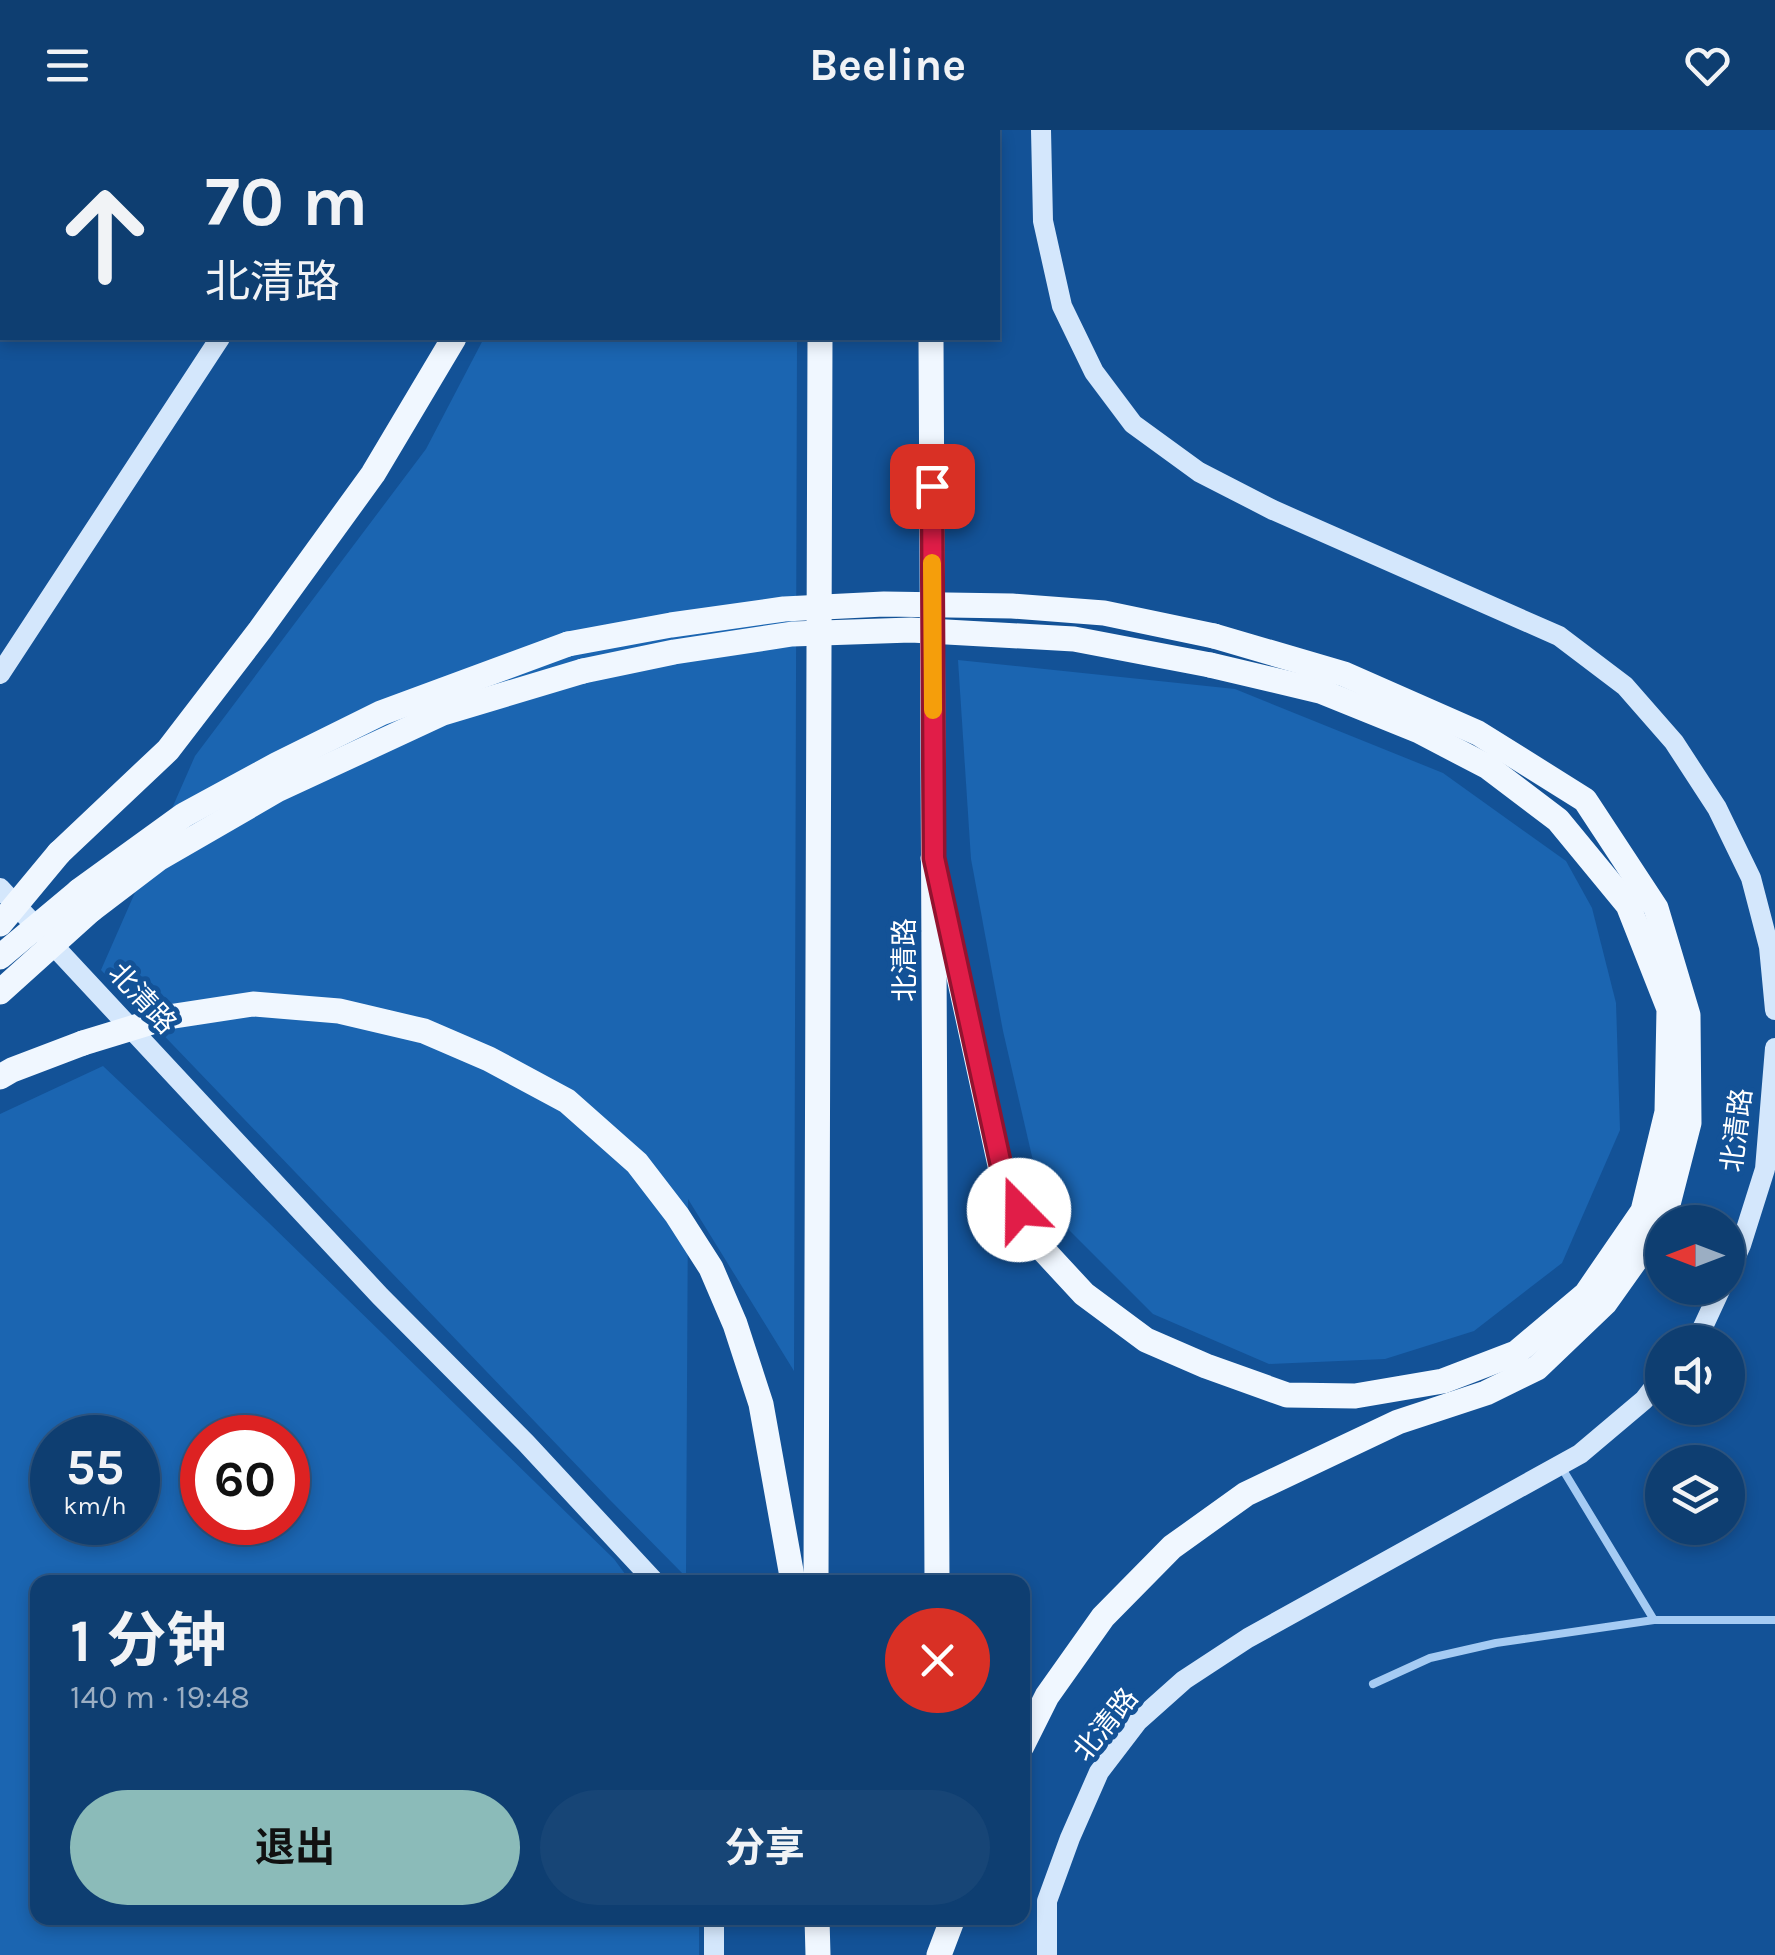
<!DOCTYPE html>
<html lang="zh">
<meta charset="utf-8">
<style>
:root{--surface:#0e3e71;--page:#174576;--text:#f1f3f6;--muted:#9baec3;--line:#2e5784;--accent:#8bbbb9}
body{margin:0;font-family:Karla,"Noto Sans SC",sans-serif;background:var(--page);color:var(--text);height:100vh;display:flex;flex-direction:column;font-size:38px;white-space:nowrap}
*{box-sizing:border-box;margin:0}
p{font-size:32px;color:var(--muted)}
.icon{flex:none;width:55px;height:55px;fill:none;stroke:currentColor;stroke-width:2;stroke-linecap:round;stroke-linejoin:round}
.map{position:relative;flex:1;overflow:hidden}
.panel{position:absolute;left:30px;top:1445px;width:1000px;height:350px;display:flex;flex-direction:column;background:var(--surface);border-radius:20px;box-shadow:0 5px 15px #0003,0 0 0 2px var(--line)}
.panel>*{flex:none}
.guide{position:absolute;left:0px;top:0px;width:1000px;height:210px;box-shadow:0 5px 15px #0003,0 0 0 2px var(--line);background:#0e3e71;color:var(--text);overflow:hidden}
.needle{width:65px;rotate:270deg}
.fabs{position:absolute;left:1645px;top:1075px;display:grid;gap:20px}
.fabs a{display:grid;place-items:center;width:100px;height:100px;border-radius:50%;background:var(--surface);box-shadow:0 5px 15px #0003,0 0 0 2px var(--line);font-size:50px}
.speed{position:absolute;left:30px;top:1285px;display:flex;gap:20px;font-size:50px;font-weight:700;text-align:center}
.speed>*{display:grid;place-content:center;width:130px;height:130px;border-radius:50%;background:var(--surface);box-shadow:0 5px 15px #0003,0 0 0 2px var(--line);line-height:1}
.speed small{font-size:25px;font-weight:400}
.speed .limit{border:15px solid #d22;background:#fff;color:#111}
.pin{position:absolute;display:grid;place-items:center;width:85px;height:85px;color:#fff;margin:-42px;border-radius:20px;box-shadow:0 5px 15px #0006}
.me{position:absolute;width:110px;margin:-55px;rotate:338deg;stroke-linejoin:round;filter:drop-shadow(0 0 8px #0008)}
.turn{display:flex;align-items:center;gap:35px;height:210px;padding:0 40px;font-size:45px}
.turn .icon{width:130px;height:130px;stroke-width:2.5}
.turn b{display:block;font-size:70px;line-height:85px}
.round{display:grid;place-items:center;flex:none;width:105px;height:105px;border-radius:52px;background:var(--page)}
.overview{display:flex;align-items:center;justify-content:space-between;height:170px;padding:0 40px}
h1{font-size:60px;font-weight:700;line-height:75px}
.primary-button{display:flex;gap:20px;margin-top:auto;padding:20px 40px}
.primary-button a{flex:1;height:115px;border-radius:60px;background:var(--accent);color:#111;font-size:40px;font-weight:700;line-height:115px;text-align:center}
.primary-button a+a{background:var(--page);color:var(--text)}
header{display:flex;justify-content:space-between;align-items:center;height:130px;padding:0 40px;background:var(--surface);font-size:45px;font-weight:700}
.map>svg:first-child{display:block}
</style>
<header><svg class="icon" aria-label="menu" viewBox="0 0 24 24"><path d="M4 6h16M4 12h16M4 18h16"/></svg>Beeline<svg class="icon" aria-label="heart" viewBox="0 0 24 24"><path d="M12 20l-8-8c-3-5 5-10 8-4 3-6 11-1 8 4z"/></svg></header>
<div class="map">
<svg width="1775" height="1825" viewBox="0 0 1775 1825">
<rect width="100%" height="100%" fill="#135297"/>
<g fill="#1b65b1" fill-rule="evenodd">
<path d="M594 0H797V2H592Z"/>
<path d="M484 208H797L794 1241 688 1069 686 1447 609 1369 101 840 195 626 426 319Z"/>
<path d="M958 530 1235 559 1443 643 1566 731 1592 778 1616 873 1620 1000 1562 1133 1474 1201 1385 1229 1269 1234 1153 1184 1043 1074 1003 901 971 729Z"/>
<path d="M103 936 269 1093 614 1429 631 1452H38V1788H699V1825H0V984ZM52 1308H138V1392H52ZM202 1308H288V1392H202Z"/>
</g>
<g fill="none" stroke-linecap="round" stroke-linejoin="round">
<g stroke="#a5cbf3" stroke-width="8">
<path d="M1560 1335 1654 1490H1775"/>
<path d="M1373 1554 1430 1528 1496 1513 1654 1490"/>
</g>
<g stroke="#d4e7fc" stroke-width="20">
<path d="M1041 0 1043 91 1062 176 1094 242 1133 294 1199 342 1273 380 1559 506 1625 556 1674 612 1717 678 1751 748 1769 817 1775 880"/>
<path d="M354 2 355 0"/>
<path d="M0 544 220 208"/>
<path d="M0 758 380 1166 526 1313 655 1452"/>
<path d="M1728 1144 1741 1115 1765 1039 1775 918"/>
<path d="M1690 1212 1702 1199 1721 1158"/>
<path d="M714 1788V1825"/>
<path d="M1047 1825V1771L1070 1708 1099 1642 1138 1591 1184 1550 1248 1508 1580 1324 1644 1270 1662 1247"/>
</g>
<g stroke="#f0f7ff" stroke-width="25">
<path d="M931 0V2"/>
<path d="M558 2 559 0"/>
<path d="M821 2V0"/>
<path d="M931 208 937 1452"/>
<path d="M59 723 168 620 260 500 373 344 454 208"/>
<path d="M933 728 1003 1049 1034 1110 1084 1164 1146 1210 1206 1236 1287 1265 1355 1266 1443 1251 1516 1223 1586 1164 1643 1081 1667 982 1669 879 1628 775 1558 690 1488 637 1419 601 1320 561 1210 535"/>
<path d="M79 761 184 685 276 635 381 583 568 514"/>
<path d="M91 780 158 729 277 660 443 583 583 541"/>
<path d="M168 887 253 874 339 881 424 901 489 929 567 971 637 1033 677 1085 711 1138 735 1194 761 1274 793 1452"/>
<path d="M0 947 12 940 83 913"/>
<path d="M816 1452 820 208"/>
<path d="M1022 1616 1047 1566 1103 1487 1172 1417 1246 1364 1398 1292 1486 1263 1537 1238 1605 1173 1664 1090 1689 993 1688 885 1656 778 1585 670 1478 603 1344 544 1214 506"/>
<path d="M817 1788 818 1825"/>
<path d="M939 1825 953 1788"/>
</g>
<g stroke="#f0f7ff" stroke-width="25">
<path d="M568 514 671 495 784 479 884 474 1012 476 1104 483 1214 506"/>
<path d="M583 541 674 522 792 504 911 500 1074 509 1210 535"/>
<path d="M0 794 59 723"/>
<path d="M0 827 79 761"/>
<path d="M0 862 91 780"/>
<path d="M83 913 168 887"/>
</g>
</g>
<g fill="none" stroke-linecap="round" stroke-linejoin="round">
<defs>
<path id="route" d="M932 356 934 728 1004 1049 1019 1080"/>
</defs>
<use href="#route" stroke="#92132f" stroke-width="25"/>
<use href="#route" stroke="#e11d48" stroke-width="18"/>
<path stroke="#f59e0b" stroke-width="18" d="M932 433 933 580"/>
</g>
<g text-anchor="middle" stroke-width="10" stroke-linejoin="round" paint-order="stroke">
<g font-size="28" fill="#fff" stroke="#135297">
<text transform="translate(904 830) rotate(-90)" y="10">北清路</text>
<text transform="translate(143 868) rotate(47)" y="10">北清路</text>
<text transform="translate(1736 1000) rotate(-83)" y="10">北清路</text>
<text transform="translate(1105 1594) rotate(-51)" y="10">北清路</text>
</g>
</g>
</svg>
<div class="fabs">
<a><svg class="needle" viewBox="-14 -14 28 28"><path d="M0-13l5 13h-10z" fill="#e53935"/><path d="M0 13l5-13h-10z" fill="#9baec3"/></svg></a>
<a><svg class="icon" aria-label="sound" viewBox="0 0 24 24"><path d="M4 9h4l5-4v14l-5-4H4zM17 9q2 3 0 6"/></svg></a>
<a><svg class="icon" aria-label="layers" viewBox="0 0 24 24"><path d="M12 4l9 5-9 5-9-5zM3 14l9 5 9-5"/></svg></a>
</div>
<div class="speed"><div>55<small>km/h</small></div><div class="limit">60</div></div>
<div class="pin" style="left:932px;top:356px;background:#d93025"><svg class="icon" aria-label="arrive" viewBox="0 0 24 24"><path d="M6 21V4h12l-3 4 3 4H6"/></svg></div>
<svg class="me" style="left:1019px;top:1080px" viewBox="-20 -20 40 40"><circle r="19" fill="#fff"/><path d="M0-13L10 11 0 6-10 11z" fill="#e11d48"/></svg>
<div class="guide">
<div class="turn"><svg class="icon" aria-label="ahead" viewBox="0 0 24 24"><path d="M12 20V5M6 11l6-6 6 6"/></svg><div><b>70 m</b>北清路</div></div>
</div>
<section class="panel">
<div class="overview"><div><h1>1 分钟</h1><p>140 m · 19:48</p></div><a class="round" style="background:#d93025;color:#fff"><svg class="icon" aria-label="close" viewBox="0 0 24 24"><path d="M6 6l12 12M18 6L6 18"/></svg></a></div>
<div class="primary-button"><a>退出</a><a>分享</a></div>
</section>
</div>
